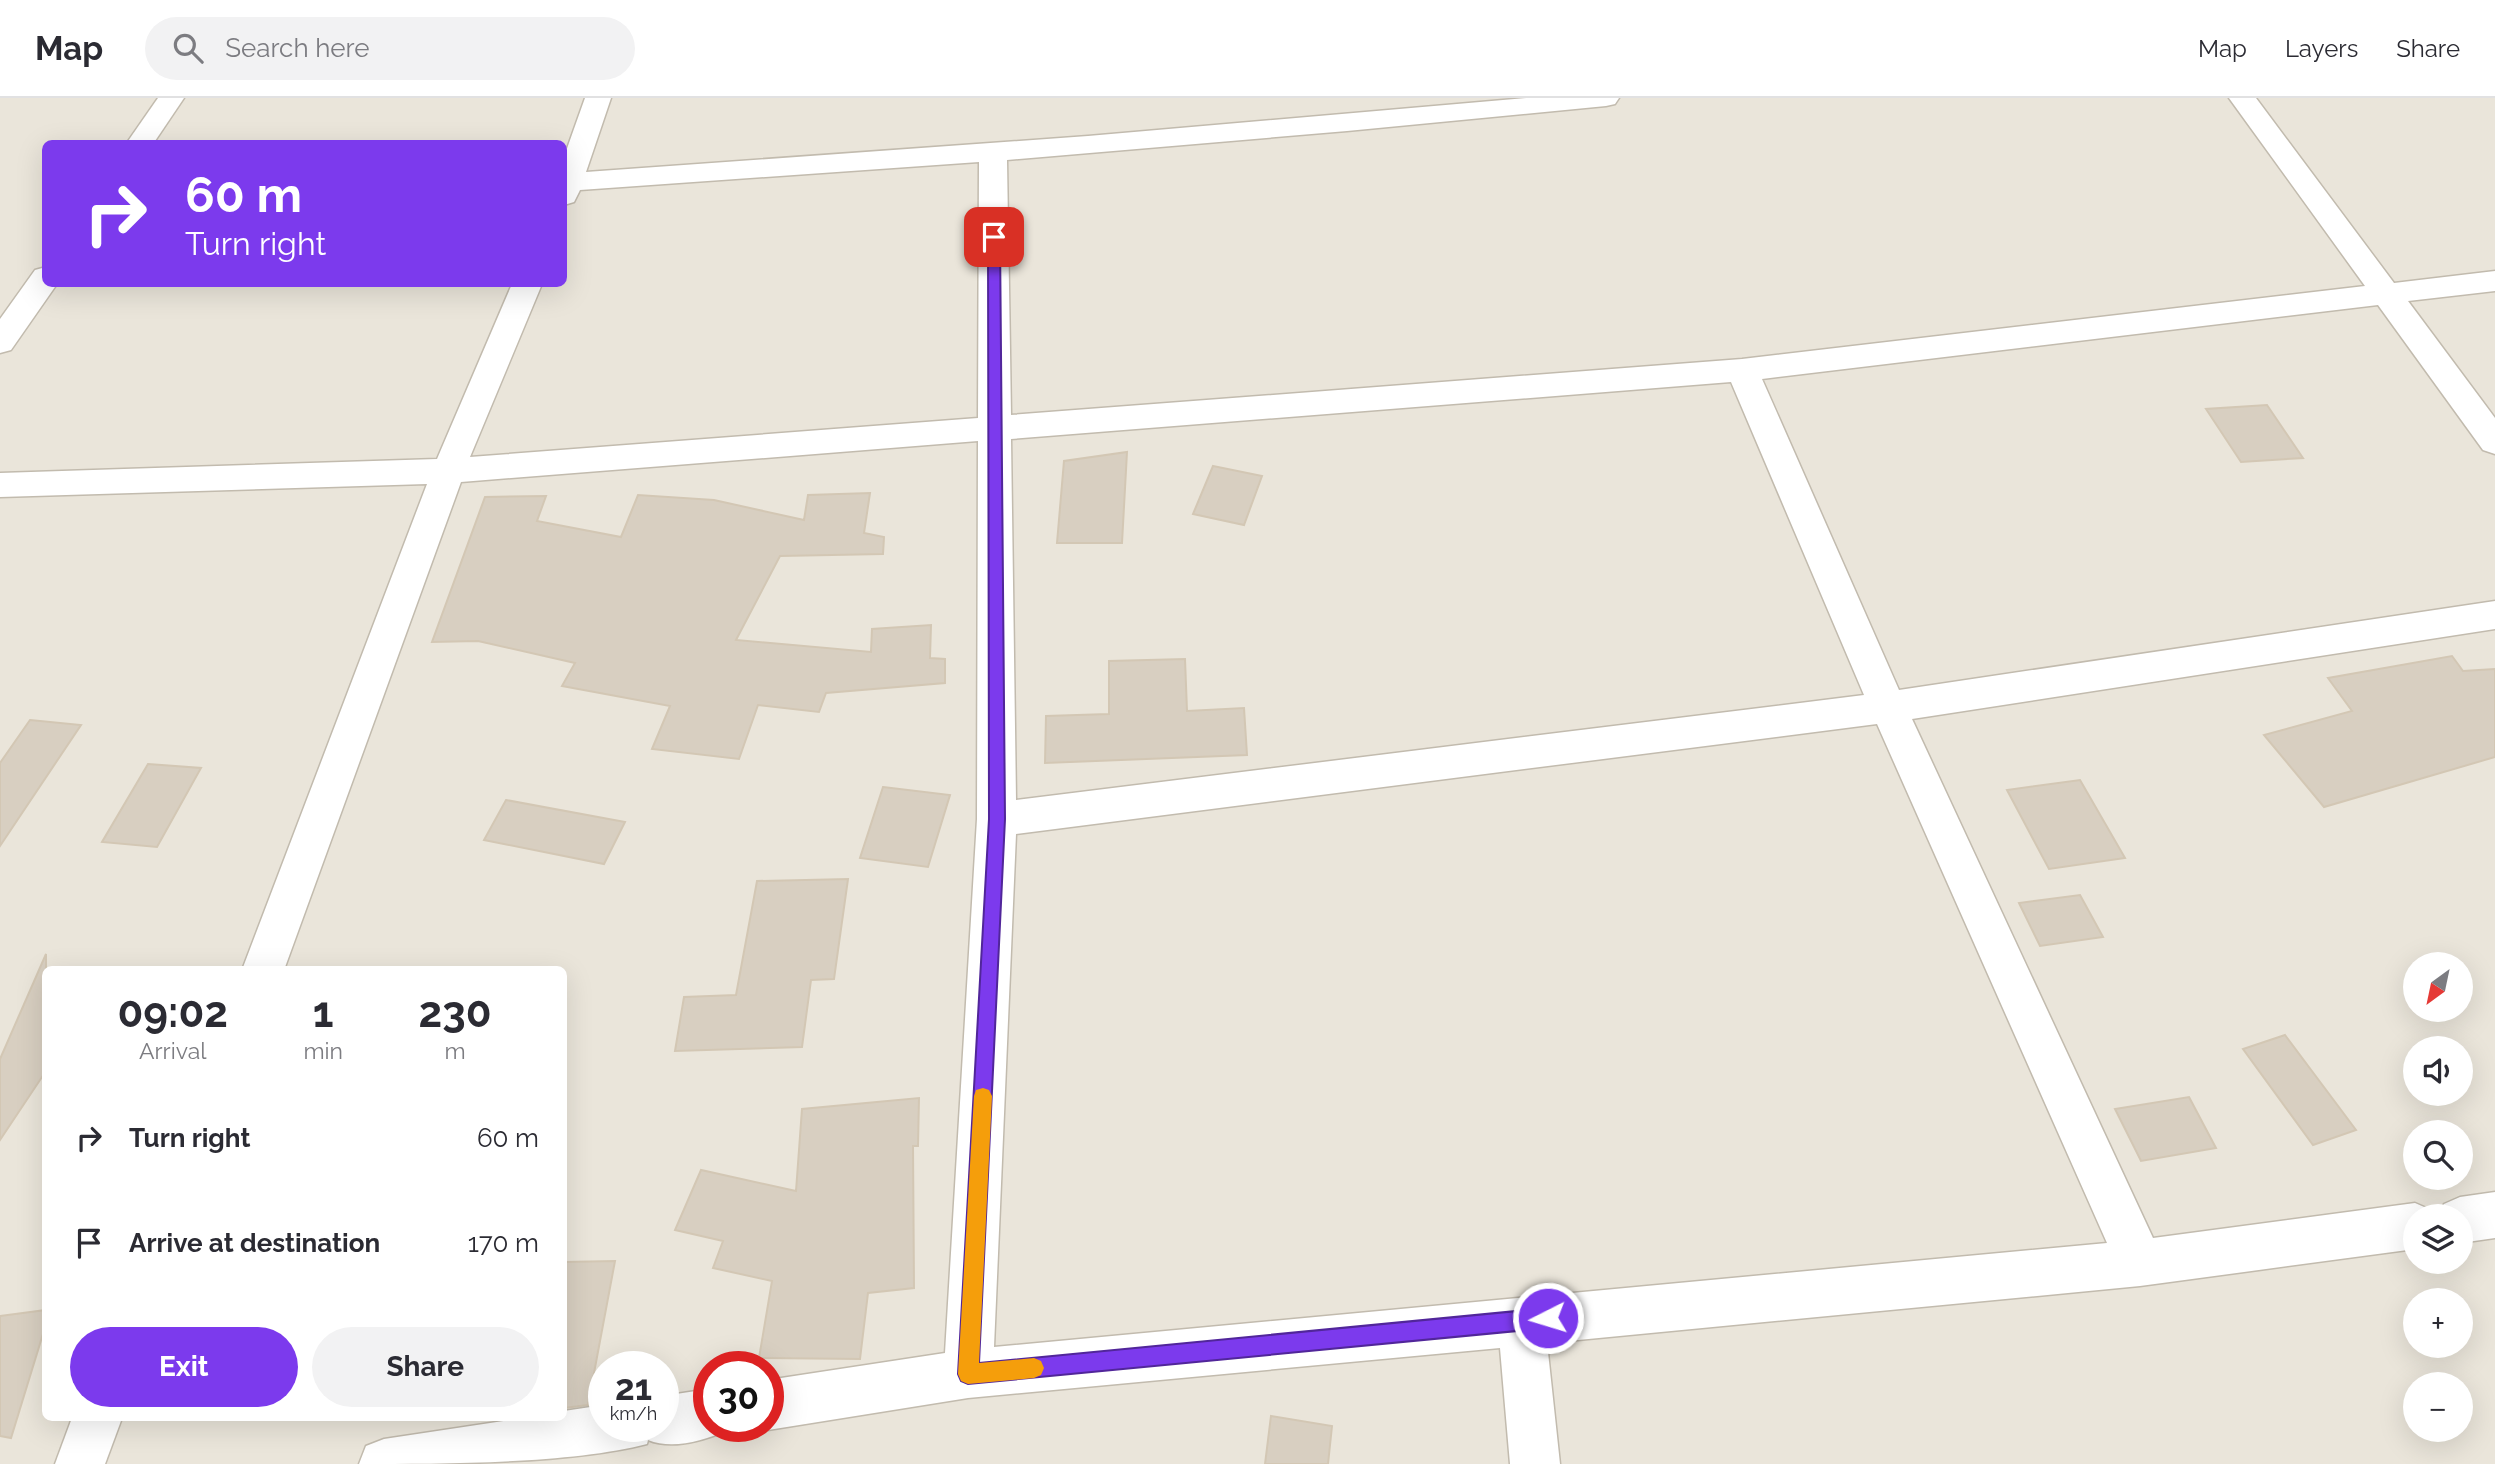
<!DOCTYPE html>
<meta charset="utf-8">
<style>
:root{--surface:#fff;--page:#f2f2f3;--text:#2b2b33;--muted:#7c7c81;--line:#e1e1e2;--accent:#7c3aed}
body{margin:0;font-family:Raleway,sans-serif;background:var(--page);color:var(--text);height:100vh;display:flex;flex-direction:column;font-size:26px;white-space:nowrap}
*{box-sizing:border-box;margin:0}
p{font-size:23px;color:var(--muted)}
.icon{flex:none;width:38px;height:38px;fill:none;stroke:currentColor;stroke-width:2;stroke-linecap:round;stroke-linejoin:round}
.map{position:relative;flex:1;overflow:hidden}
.side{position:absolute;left:42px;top:868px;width:525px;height:455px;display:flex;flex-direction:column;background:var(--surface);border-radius:10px;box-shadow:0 7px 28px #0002}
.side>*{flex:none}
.guide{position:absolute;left:42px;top:42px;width:525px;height:147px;border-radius:10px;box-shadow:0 7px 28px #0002;background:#7c3aed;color:#fff;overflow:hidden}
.needle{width:46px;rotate:213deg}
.fabs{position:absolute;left:2403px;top:854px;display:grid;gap:14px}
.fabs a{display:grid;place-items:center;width:70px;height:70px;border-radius:50%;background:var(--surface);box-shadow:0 7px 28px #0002;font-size:35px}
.speed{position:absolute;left:588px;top:1253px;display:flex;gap:14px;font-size:35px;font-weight:700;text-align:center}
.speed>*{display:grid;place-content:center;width:91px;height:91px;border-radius:50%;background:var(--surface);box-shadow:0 7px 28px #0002;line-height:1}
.speed small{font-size:18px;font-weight:400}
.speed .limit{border:10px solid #d22;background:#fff;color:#111}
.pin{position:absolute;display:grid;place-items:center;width:60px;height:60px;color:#fff;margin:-30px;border-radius:14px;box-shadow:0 4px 10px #0006}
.me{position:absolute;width:77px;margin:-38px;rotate:265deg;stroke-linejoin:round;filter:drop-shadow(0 0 5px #0008)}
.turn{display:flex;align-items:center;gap:24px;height:147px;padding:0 28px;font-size:32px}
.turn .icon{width:91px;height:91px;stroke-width:2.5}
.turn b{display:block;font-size:49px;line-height:60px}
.eta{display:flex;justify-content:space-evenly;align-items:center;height:119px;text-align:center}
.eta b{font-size:42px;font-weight:700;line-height:49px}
.action{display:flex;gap:14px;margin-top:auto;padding:14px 28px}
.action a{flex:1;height:80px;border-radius:42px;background:var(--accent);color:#fff;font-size:28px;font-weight:700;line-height:80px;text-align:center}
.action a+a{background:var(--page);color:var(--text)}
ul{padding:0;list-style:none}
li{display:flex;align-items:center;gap:21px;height:105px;padding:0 28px}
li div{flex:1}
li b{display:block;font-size:26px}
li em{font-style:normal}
header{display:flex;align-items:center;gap:42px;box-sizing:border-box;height:98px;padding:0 35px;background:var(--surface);border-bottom:2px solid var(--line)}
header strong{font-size:33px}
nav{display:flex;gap:38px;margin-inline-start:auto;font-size:24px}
.search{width:490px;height:63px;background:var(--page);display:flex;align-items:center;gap:18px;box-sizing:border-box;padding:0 24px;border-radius:38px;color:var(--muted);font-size:26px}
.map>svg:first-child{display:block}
</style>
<header>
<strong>Map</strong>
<div class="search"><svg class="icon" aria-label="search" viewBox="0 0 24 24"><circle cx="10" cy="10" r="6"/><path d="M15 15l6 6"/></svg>Search here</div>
<nav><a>Map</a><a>Layers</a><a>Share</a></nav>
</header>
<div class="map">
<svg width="2495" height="1366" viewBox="0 0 2495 1366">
<rect width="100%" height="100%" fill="#f6f3ec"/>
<path fill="#eae5da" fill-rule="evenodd" d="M0 0H2495V1366H0ZM46 46H564V186H46ZM2415 866H2460V912H2415ZM46 872H564V1320H46ZM2415 950H2460V996H2415ZM2415 1034H2460V1080H2415ZM2415 1118H2460V1164H2415ZM2415 1202H2460V1248H2415ZM604 1269H663V1328H604ZM709 1269H768V1328H709ZM2415 1286H2460V1332H2415Z"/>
<g fill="#d8cfc1" stroke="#d3c7b4" stroke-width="2">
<path d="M2267 307 2303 360 2241 364 2206 311Z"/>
<path d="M1127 354 1122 445H1057L1064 363Z"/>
<path d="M1213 368 1262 378 1244 427 1193 416Z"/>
<path d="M870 395 864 435 884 439 883 456 780 458 736 542 871 554 872 531 931 527 930 560 945 561V585L826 595 819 614 758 607 739 661 652 651 670 608 562 588 575 565 478 543 432 544 485 399 546 398 537 423 621 439 638 397 714 402 804 422 808 397Z"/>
<path d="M2452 558 2463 573 2495 571V659L2324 709 2264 637 2352 613 2328 580Z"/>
<path d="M1185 561 1187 613 1244 610 1247 657 1045 665 1046 618 1109 616V563Z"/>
<path d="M30 622 81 627 0 748V665Z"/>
<path d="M148 666 201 670 157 749 102 744Z"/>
<path d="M2080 682 2125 760 2049 771 2007 692Z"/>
<path d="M883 689 950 697 928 769 860 760Z"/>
<path d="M506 702 625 724 604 766 484 742Z"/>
<path d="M848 781 834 881 811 882 802 949 675 953 684 899 736 897 757 783Z"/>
<path d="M2080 797 2103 839 2040 848 2019 805Z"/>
<path d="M46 856V973L0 1042V961Z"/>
<path d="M2285 937 2356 1032 2313 1047 2243 951Z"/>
<path d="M2189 999 2216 1050 2141 1063 2115 1011Z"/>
<path d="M919 1000 918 1048H913L914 1190 868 1195 860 1261 759 1260 772 1183 713 1170 723 1143 675 1132 701 1072 796 1093 802 1011Z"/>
<path d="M615 1163 588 1307 564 1310V1164Z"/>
<path d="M46 1212V1226L11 1340 0 1338V1218Z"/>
<path d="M1271 1318 1332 1328 1328 1366H1265Z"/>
</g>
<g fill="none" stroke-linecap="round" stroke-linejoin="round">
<defs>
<g id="minor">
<path d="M158 0H184L153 46H126Z"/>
<path d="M585 0H611L586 74 1088 38 1526 0H1619L1615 6 1606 8 1347 33 1007 62 1011 317 1742 261 2365 188 2229 0H2256L2394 185 2495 173V193L2408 203 2495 320V356L2483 352 2378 207 1762 281 1899 592 2495 503V531L1912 621 2153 1140 2415 1105 2431 1112 2434 1118H2415V1151L2140 1188 1547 1245 1560 1366H1510L1500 1250 968 1300 768 1332 760 1328H768V1282L945 1255 977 721 978 343 461 384 284 872H242L427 386 0 399V375L437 361 512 186H542L470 359 978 320 979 64 580 92 574 104 564 107V59ZM1731 284 1864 597 1016 702 1011 341ZM1877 626 2107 1145 994 1249 1016 736Z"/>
<path d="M46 169V186H57L11 252 0 255V221L35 172Z"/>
<path d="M2495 1094V1140L2460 1145V1118H2439L2444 1106 2460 1099Z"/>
<path d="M709 1291V1328H729L726 1333C702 1343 672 1352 648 1342L647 1346C570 1366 442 1366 359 1366L366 1348 384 1341 523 1320H564V1313L604 1307V1328H663V1298Z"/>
<path d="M72 1320H122L105 1366H55Z"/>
</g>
</defs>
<use href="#minor" stroke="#c2bbae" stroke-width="3"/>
<use href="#minor" fill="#fff" fill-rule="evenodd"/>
</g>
<path fill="#7c3aed" stroke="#51269a" stroke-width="2" d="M994 135 1000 139 1005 721 979 1265 1548 1210 1555 1213 1558 1220 1555 1227 1548 1230 968 1286 961 1283 958 1276 989 721 988 139Z"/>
<path fill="#f59e0b" d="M983 990 989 992 992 998 979 1265 1034 1260 1041 1263 1044 1270 1041 1277 1034 1280 968 1286 961 1283 958 1276 974 998 976 992Z"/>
</svg>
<div class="fabs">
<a><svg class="needle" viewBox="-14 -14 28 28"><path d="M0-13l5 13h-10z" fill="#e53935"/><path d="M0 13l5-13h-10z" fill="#7c7c81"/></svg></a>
<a><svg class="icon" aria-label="sound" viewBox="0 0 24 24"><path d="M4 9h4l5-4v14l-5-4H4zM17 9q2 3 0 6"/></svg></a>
<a><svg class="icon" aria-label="search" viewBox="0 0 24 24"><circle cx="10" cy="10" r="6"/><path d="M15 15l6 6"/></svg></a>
<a><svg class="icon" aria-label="layers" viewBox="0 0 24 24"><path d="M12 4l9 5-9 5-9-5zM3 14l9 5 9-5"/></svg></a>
<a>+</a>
<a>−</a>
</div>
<div class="speed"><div>21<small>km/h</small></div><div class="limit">30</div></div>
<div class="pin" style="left:994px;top:139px;background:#d93025"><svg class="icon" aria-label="arrive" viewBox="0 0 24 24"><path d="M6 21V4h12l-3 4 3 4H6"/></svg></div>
<svg class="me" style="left:1548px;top:1220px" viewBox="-20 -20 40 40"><circle r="17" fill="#7c3aed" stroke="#fff" stroke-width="3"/><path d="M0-11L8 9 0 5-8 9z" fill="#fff"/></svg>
<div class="guide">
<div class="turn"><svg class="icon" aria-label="right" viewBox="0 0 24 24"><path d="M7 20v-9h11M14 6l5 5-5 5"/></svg><div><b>60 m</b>Turn right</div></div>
</div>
<section class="side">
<div class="eta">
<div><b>09:02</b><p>Arrival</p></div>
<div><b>1</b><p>min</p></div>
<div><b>230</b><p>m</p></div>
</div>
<ul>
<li><svg class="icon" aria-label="right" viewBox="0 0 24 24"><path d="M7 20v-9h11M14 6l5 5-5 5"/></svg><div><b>Turn right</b></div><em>60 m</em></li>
<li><svg class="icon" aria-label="arrive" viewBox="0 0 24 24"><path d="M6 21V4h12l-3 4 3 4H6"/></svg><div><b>Arrive at destination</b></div><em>170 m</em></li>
</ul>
<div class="action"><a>Exit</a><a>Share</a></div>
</section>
</div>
